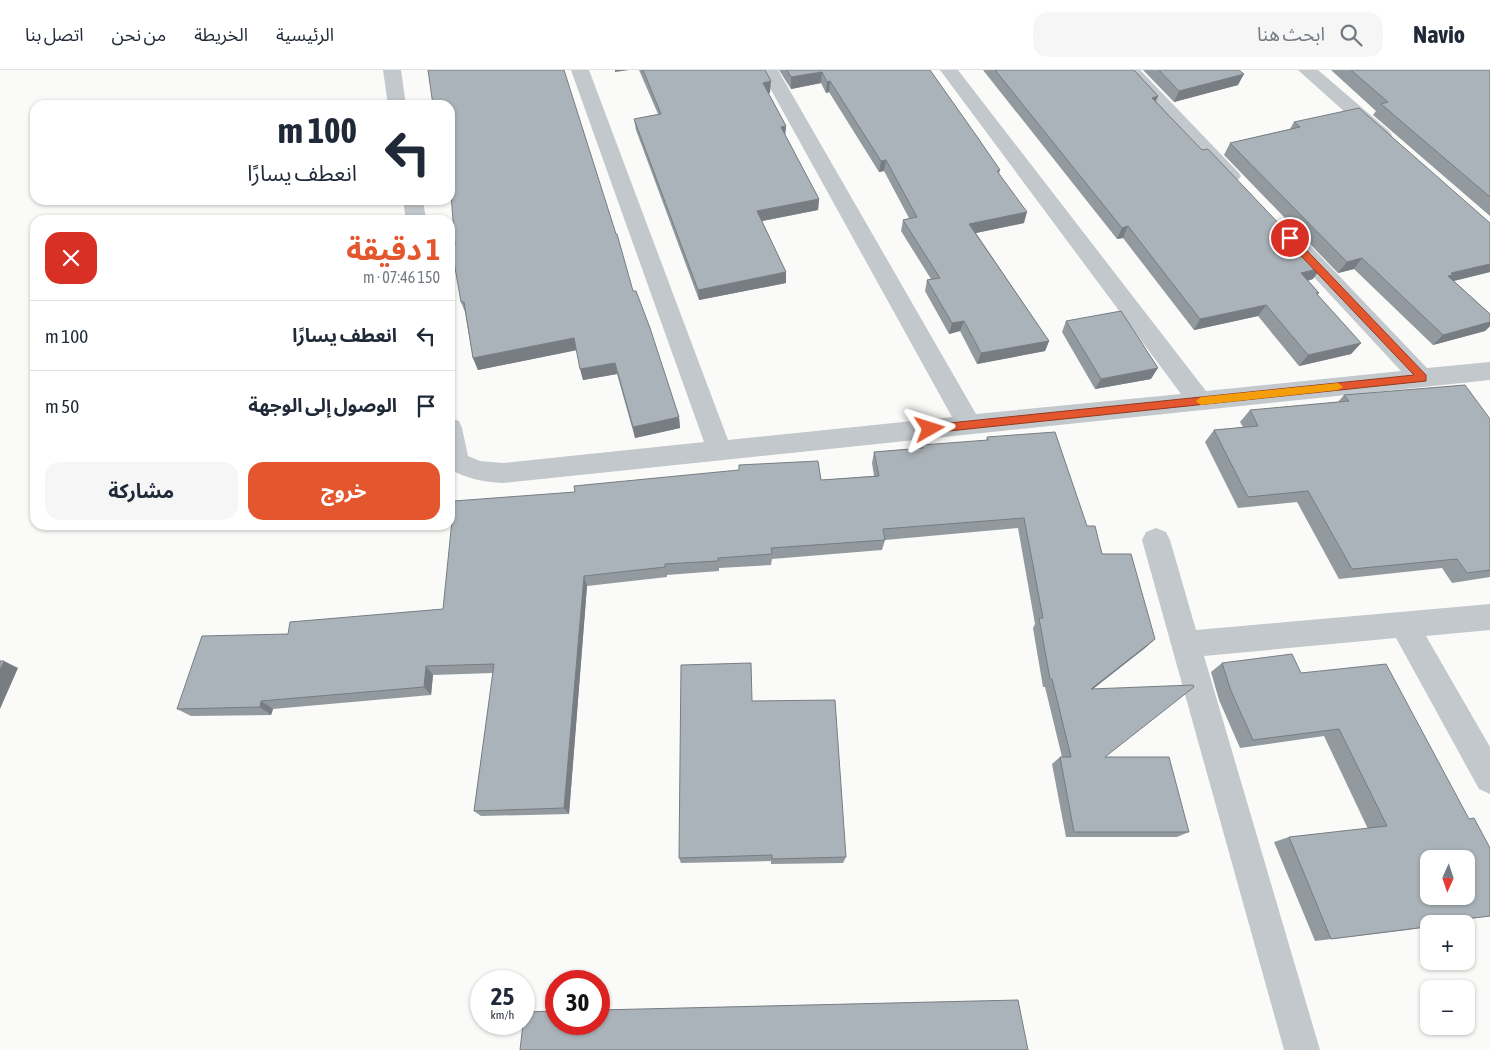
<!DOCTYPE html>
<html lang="ar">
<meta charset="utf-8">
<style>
:root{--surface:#fff;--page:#f6f6f7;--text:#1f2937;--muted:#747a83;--line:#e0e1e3;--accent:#e4572e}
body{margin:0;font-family:"Asap Condensed","Noto Sans Arabic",sans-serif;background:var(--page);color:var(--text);direction:rtl;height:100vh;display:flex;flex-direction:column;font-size:19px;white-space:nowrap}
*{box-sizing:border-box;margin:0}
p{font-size:16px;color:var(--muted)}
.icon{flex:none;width:28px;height:28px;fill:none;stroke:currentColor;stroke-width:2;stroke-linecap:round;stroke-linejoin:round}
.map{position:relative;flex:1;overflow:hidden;direction:ltr}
.sheet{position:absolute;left:30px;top:145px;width:425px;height:315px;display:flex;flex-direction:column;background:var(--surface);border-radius:15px;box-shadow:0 1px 4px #0004;direction:rtl}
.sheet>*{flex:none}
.banner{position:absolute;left:30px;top:30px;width:425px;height:105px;border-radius:15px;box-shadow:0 1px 4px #0004;direction:rtl;background:#fff;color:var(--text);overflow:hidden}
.needle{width:32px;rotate:183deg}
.controls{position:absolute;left:1420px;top:780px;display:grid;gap:10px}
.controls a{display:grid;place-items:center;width:55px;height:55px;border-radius:10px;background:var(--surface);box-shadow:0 1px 4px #0004;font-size:25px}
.speed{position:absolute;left:470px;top:900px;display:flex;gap:10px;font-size:25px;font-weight:700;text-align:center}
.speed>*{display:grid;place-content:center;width:65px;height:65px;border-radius:50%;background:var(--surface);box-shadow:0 1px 4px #0004;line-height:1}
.speed small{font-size:12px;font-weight:400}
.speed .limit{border:8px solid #d22;background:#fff;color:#111}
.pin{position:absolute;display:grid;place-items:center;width:42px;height:42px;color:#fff;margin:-21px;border:2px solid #fff;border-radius:50%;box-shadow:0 1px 5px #0007}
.me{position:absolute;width:55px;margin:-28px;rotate:84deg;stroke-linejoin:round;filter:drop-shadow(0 0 4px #0008)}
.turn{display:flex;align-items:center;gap:18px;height:105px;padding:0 15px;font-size:22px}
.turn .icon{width:65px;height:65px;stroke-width:2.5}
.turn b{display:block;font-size:35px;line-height:42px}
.round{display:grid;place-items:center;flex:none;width:52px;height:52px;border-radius:15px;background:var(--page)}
.headline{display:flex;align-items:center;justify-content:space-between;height:85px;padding:0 15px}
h1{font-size:30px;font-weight:700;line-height:38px;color:var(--accent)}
.cta{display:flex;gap:10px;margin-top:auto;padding:10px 15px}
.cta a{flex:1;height:58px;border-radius:15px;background:var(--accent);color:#fff;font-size:20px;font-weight:700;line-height:58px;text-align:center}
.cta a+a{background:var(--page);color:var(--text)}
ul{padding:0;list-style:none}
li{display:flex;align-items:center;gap:15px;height:70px;padding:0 15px;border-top:1px solid var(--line)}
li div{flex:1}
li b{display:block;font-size:19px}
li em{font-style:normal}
header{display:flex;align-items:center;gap:30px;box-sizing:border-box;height:70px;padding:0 25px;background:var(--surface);border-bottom:1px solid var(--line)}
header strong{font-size:24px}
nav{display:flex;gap:28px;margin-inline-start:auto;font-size:18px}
.search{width:350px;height:45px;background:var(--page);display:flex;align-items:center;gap:12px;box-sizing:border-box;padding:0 18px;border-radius:15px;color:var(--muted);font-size:19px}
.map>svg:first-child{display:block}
</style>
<header>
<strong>Navio</strong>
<div class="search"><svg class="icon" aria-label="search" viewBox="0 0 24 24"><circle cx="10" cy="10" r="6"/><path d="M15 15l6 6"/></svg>ابحث هنا</div>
<nav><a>الرئيسية</a><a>الخريطة</a><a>من نحن</a><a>اتصل بنا</a></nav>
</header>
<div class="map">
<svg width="1490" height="980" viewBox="0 0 1490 980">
<rect width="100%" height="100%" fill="#fafaf8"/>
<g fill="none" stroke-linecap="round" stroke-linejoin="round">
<g fill="#c3c8cc" fill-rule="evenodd">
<path d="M383 0H401L406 35H388Z"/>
<path d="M571 0H589L728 370 952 347 760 0H778L976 344 1181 324 940 0H958L1206 321 1401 301 1287 178 1284 173 1287 168 1295 166 1303 168 1427 298 1490 292V310L503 413C482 412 470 409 450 400V348L459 351 462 358 468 386 480 391 503 393 704 372Z"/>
<path d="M1121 0H1140L1238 102 1241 106 1238 110 1231 112 1224 110Z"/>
<path d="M1298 0H1318L1389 61 1392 65 1389 69 1382 71 1375 69Z"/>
<path d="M403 130H423L426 150H406Z"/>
<path d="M1156 458 1166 462 1170 470 1196 560 1490 534V560L1426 566 1490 677V724L1479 719 1396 568 1204 586 1320 980H1284L1142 470 1146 462Z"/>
</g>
</g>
<g fill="#929a9f">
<path d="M639 0H765L770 23H768L786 56 785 65 819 129 818 140 762 151 786 202V213L699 230 636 60 634 49 658 44Z"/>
<path d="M779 0H930L1000 100 999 104 1024 153 976 163 1049 271 1045 281 977 294 960 261 949 264 925 221 927 210 931 209 901 161 903 150 909 148 884 101 879 102 829 22 826 23 821 13 791 19Z"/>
<path d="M983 0H1134L1158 26 1156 31 1313 209 1308 211 1319 223 1317 225 1361 273 1351 284 1299 296 1258 246 1194 260 1123 168 1117 169Z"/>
<path d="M1143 0H1239L1238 15 1174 32Z"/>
<path d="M1331 0H1490V146L1373 45 1376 41Z"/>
<path d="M1294 52 1490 153V202L1454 211 1490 244V256L1485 261 1433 275 1354 199 1338 203 1224 85 1230 73 1290 59Z"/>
<path d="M633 221 679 347 680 358 635 368 617 304 583 310 577 280 478 300 473 288 465 242 461 232Z"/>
<path d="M1066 251 1151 309 1095 319 1062 262Z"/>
<path d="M1344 325 1490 349V507L1452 513 1442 498 1339 509 1297 432 1238 438 1205 372 1214 360 1243 357 1240 352 1250 340 1338 332Z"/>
<path d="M987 367 1087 456 1102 484 1155 569 1145 578 1093 618 1105 687 1189 762 1177 767H1066L1052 694 1060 687H1062L1045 617H1043L1033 558 1035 554 1018 458 885 470 882 480 772 489 771 495 719 498V501L667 505V507L587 516 569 744 481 746 474 741 493 603 433 605 431 625 273 639 271 645 191 646 177 639 288 564 443 539 739 400V395L821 410 874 406 872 393 874 382 921 378 922 375 986 371Z"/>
<path d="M1222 593 1301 603 1469 749 1490 778V846L1429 854 1425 855 1426 857 1407 860 1315 871 1274 772 1289 767 1368 759 1324 666 1240 678 1219 630 1211 602Z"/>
<path d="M752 631 846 787 843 793 771 794V791L681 793 679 788Z"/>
</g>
<g fill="#777d82">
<path d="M615 0H629L615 2Z"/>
<path d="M822 2 821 13 791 19V7Z"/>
<path d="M1244 4 1238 15 1174 32 1179 21Z"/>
<path d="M771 11 770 23 762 24 763 13Z"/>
<path d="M830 11 829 22 826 23 827 12Z"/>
<path d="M1158 26 1153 37 1152 28Z"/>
<path d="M786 56 785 67 781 57Z"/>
<path d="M886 90 884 101 879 102 881 91Z"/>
<path d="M819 129 818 140 757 152V141Z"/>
<path d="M1027 142 1024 153 966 165 969 154Z"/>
<path d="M1128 156 1123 168 1117 169 1122 158Z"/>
<path d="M1362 188 1354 199 1338 203 1347 192Z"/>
<path d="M1490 194V202L1445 213 1438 217 1451 203Z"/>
<path d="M1321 198 1313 209 1293 214 1301 203Z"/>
<path d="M786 202V213L699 230 698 220Z"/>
<path d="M1266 235 1258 246 1194 260 1200 249Z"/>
<path d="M964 251 960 261 949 264 952 253Z"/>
<path d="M1490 252V256L1485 261 1433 275 1443 265Z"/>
<path d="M574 268 577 280 478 300 473 288Z"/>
<path d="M1049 271 1045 281 977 294 981 283Z"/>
<path d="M1361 273 1351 284 1299 296 1308 285Z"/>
<path d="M615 293 617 304 583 310 580 299Z"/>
<path d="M1158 298 1151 309 1095 319 1101 309Z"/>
<path d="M679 347 680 358 635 368 633 357Z"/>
<path d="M584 506 587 516 569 744 564 738Z"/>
<path d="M1155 569 1145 578 1083 627 1091 619Z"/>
<path d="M4 591 18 598 0 639V600Z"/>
<path d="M426 596 433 605 431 625 424 617Z"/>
<path d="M261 631 273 639 271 645 260 637Z"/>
</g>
<g fill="#aab3b9" stroke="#777d82" fill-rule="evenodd">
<path d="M428 0H564L616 164H617L633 221H636L650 258 679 347 633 357 615 293 580 299 574 268 473 288 464 232H461L451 175H455L450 112V35H433Z"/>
<path d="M643 0H765L771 11 763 13 786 56 781 57 819 129 757 141 786 202 698 220 634 49 661 44Z"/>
<path d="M787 0H930L978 68 1000 100 997 101 1027 142 969 154 1049 271 981 283 964 251 952 253 927 210 940 208 903 150 917 147 886 90 881 91 830 11 827 12 822 2 791 7Z"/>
<path d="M995 0H1134L1158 26 1152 28 1202 80 1208 79 1321 198 1301 203 1319 223H1316L1361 273 1308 285 1266 235 1200 249 1128 156 1122 158Z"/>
<path d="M1159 0H1239L1244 4 1179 21Z"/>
<path d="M1351 0H1490V127L1381 34 1388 32Z"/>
<path d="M1359 38 1490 153V194L1451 203 1453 205 1448 206 1490 244V252L1443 265 1362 188 1347 192 1230 73 1300 57 1294 52Z"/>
<path d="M1121 241 1158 298 1101 309 1066 251Z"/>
<path d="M1465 315 1490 349V500L1467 503 1457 489 1352 499 1308 421 1248 427 1214 360 1258 356 1250 340 1349 331 1344 325Z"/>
<path d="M1055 362 1087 456H1095L1102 484H1131L1155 569 1091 619 1193 615 1194 617 1105 687H1169L1189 762H1074L1060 687H1071L1052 609H1050L1039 548H1043L1024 448 883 459 885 470 771 478 772 484 718 488V491L665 494V497L584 506 564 738 474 741 494 594 426 596 424 617 261 631 260 637 177 639 202 566 288 564 290 552 443 539 454 431 575 422 574 416 739 400V395L818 391 821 410 879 406 874 382 923 378 922 375 988 370 987 367Z"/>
<path d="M1292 584 1301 603 1386 594 1469 749 1474 748 1490 778V846L1425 854 1426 857 1331 869 1289 767 1387 756 1339 659 1253 670 1231 621 1222 593ZM1429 789H1466V826H1429Z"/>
<path d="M0 591H4L0 600Z"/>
<path d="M751 593 752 631 835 630 846 787 772 789V785L679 788 681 595Z"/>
<path d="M1018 930 1028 980H520L523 954H524V942L556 941V954H599V940Z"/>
</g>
<path fill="#e4572e" stroke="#94391e" d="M1290 165 1293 166 1426 305V311L930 363 927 362 925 359 930 355 1414 305 1286 170V166Z"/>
<path fill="#f59e0b" d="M1338 313 1343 317 1338 320 1201 335 1196 331 1201 327Z"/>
</svg>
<div class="controls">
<a><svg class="needle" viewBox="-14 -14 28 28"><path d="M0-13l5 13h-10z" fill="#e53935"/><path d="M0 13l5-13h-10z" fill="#747a83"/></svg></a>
<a>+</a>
<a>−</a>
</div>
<div class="speed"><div>25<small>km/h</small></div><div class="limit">30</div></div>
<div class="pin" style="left:1290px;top:168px;background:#d93025"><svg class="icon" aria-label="arrive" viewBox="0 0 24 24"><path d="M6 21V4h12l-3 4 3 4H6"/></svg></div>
<svg class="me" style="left:930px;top:359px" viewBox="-20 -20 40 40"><path d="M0-17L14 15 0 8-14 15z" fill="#e4572e" stroke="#fff" stroke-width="4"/></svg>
<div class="banner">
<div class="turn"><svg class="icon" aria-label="left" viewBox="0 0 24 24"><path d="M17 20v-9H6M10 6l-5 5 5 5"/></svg><div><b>100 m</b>انعطف يسارًا</div></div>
</div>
<section class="sheet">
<div class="headline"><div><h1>1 دقيقة</h1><p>150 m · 07:46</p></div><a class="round" style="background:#d93025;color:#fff"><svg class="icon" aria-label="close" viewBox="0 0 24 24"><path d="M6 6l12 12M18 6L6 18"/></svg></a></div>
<ul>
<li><svg class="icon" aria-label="left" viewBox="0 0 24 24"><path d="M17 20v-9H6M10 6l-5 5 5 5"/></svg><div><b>انعطف يسارًا</b></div><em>100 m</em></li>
<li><svg class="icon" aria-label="arrive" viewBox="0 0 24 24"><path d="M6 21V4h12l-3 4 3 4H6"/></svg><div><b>الوصول إلى الوجهة</b></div><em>50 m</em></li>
</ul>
<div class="cta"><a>خروج</a><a>مشاركة</a></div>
</section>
</div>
